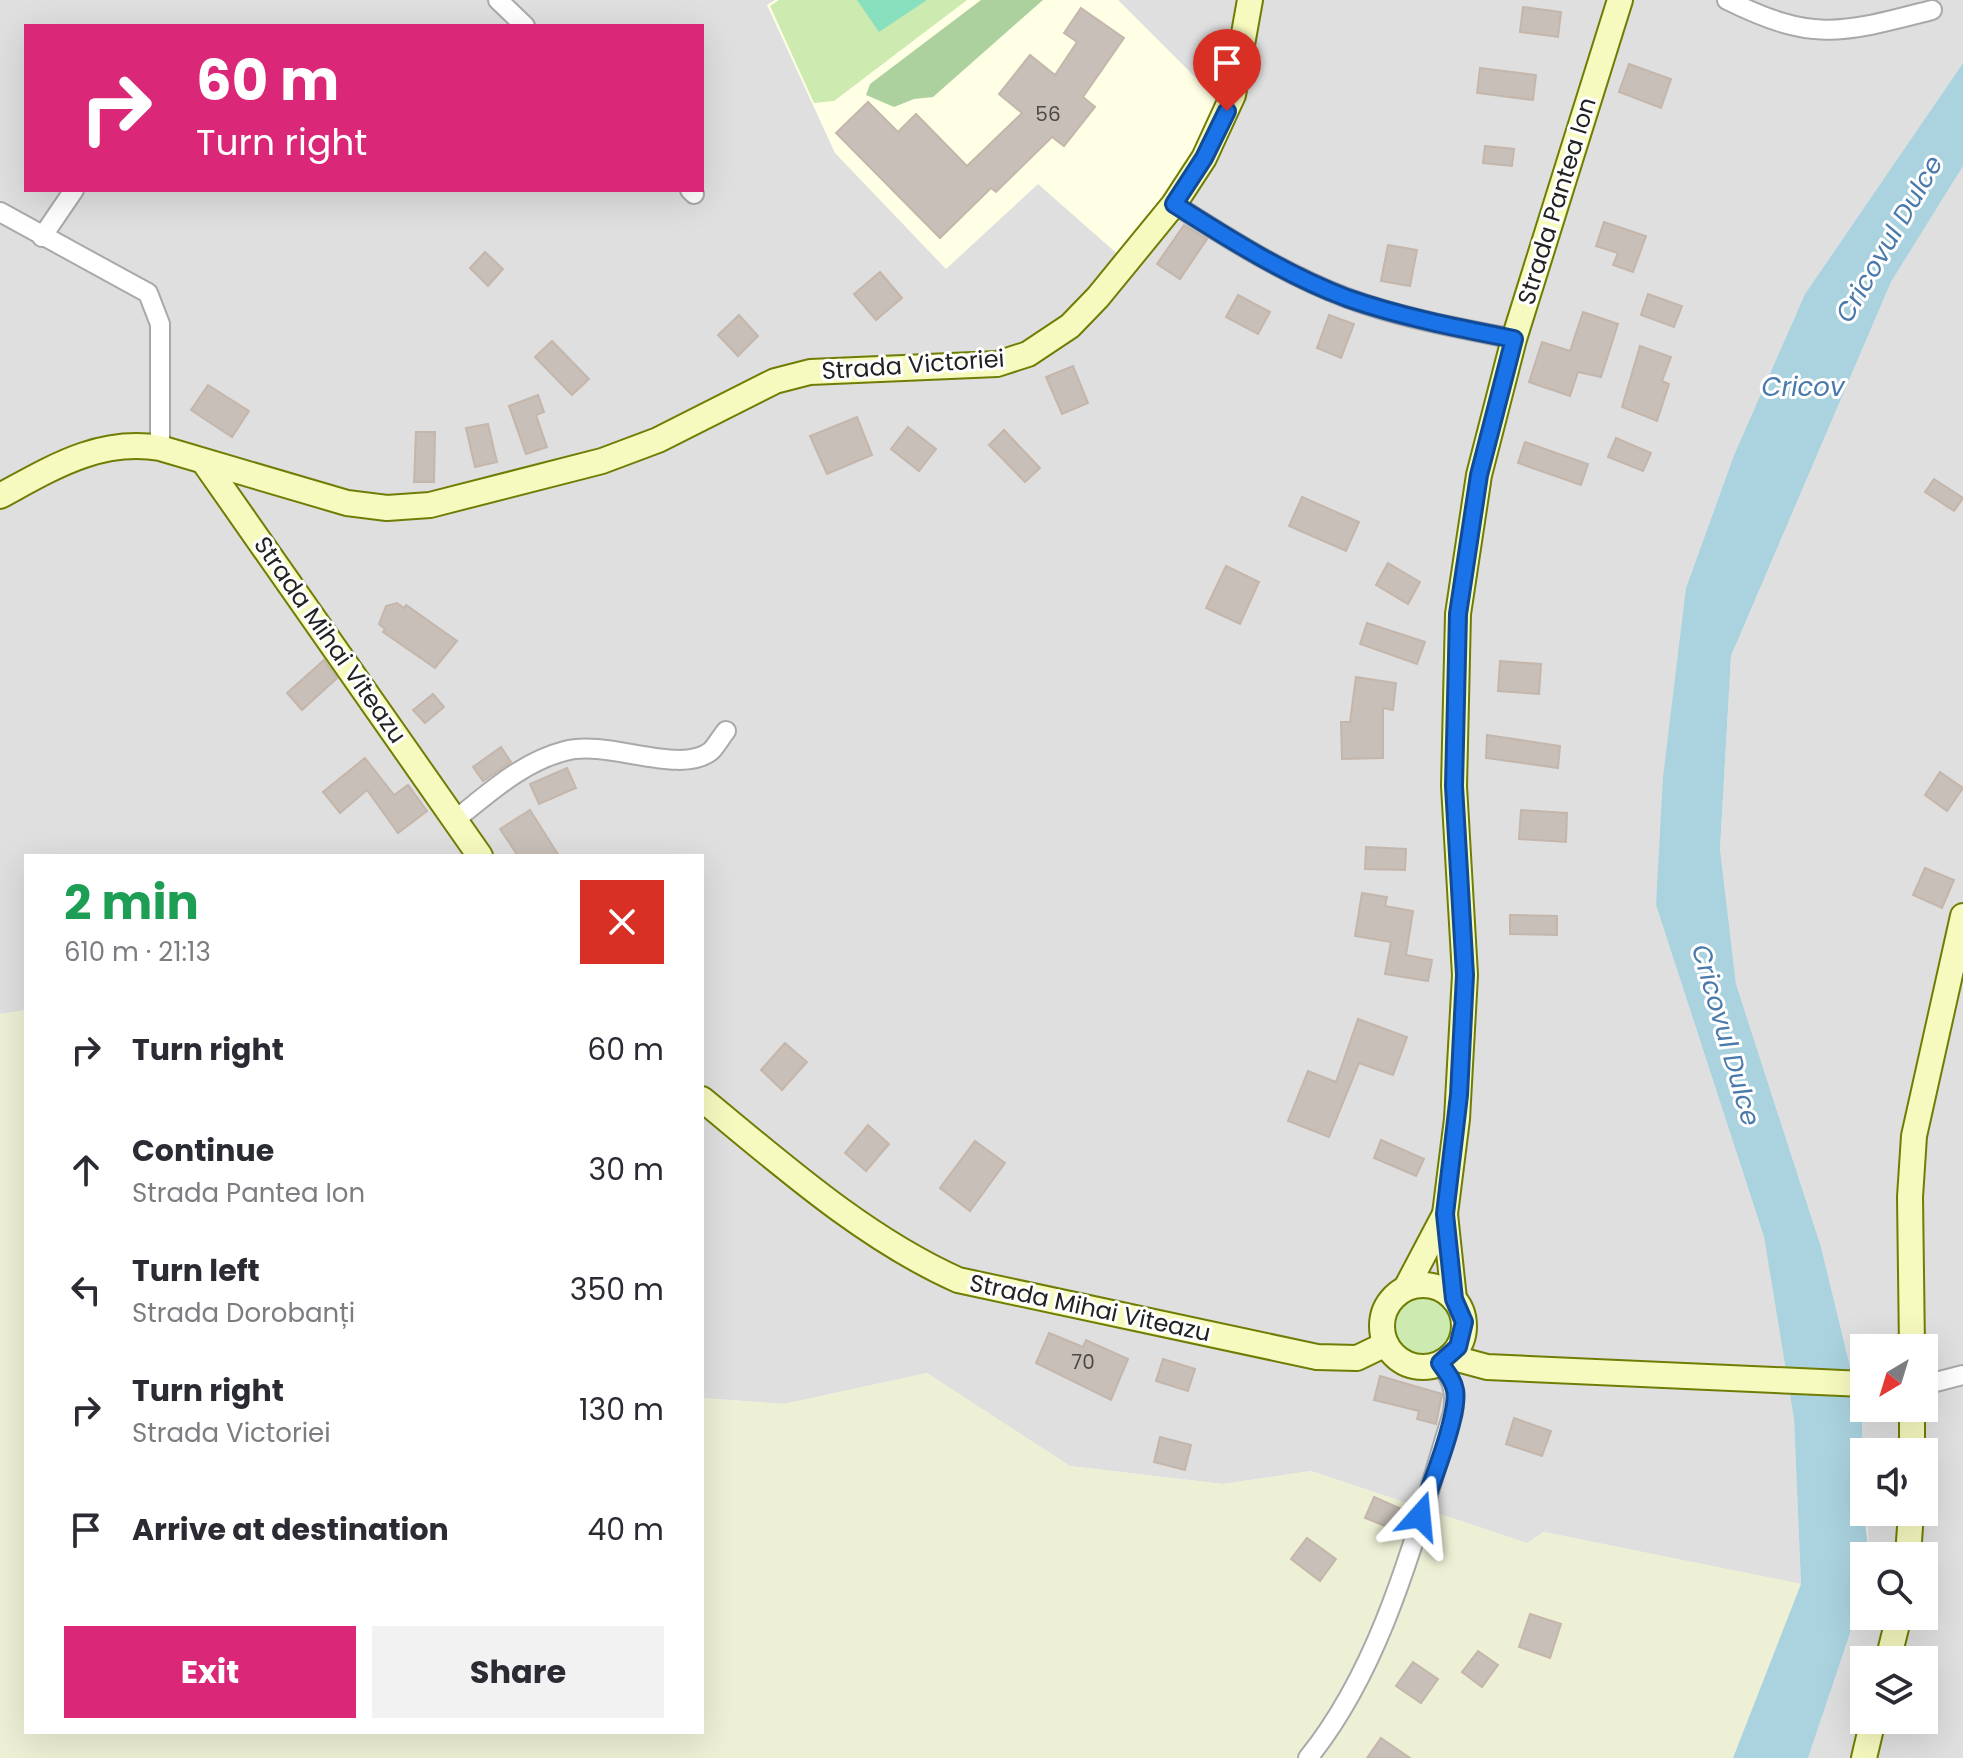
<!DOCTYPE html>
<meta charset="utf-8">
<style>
:root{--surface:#fff;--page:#f2f2f3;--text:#2b2b33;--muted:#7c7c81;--accent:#db2777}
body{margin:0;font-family:Poppins,sans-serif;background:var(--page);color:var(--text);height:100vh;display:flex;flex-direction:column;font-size:30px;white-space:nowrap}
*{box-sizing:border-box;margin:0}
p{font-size:26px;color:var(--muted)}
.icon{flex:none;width:44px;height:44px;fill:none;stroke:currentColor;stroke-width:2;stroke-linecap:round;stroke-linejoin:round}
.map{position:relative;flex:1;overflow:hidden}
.sheet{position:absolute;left:24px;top:854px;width:680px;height:880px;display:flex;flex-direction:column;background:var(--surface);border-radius:0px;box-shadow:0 8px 32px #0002}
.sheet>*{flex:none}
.top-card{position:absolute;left:24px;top:24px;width:680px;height:168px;border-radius:0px;box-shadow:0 8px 32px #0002;background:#db2777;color:#fff;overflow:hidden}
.needle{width:52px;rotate:218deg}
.buttons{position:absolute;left:1850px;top:1334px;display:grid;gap:16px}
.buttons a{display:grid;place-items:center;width:88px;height:88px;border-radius:0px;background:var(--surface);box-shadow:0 8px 32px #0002;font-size:40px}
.pin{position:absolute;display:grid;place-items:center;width:68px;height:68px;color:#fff;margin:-82px -34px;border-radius:50% 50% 50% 0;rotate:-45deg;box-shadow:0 0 8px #0007}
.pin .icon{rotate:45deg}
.me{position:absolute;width:88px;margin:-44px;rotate:18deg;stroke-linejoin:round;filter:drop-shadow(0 0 6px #0008)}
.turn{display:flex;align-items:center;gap:28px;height:168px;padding:0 40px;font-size:36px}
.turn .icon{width:104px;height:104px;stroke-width:2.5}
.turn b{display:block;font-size:56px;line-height:68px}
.round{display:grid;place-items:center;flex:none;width:84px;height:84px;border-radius:0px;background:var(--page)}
.overview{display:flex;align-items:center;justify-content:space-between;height:136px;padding:0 40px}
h1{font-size:48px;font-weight:700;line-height:60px;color:#1e9e55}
.primary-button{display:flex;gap:16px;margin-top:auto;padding:16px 40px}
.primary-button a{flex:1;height:92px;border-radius:0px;background:var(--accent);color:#fff;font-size:32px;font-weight:700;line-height:92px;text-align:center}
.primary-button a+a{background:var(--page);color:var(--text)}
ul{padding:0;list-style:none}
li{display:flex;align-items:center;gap:24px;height:120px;padding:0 40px}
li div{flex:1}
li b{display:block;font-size:30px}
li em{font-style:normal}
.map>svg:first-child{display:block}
</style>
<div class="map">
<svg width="1963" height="1758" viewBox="0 0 1963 1758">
<rect width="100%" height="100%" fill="#f2efe9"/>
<g fill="#e0dfdf" fill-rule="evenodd">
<path d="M0 0H1963V63L1805 294 1734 455 1686 588 1656 905 1764 1237 1794 1419 1801 1584 1544 1532 1527 1543 1311 1471 1223 1484 1070 1466 927 1373 784 1404 702 1398V856H26V1010L0 1014ZM26 26H702V190H26Z"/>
<path d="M1963 166V1758H1808L1864 1592V1616H1924V1556H1869L1867 1512H1924V1452H1864V1458L1862 1416 1821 1247 1736 984 1720 849 1731 656 1891 282ZM1864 1348H1924V1408H1864ZM1864 1660H1924V1720H1864Z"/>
</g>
<path fill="#ffffe5" d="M775 0H1118L1221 103 1205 137 1122 258 1038 184 946 269 835 153 767 5Z"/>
<path fill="#eef0d5" d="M26 1010V1732H702V1398L784 1404 927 1373 1070 1466 1223 1484 1311 1471 1527 1543 1544 1532 1801 1584 1733 1758H0V1014Z"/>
<g fill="#cdebb0">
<path d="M779 0H967L834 101 814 103 770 6Z"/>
<circle cx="1423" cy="1326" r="33"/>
</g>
<path fill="#add19e" d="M981 0H1043L933 97 914 99 894 107 866 95 870 84Z"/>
<path fill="#88e0be" d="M857 0H927L879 32Z"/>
<path fill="#aad3df" d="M1963 63V166L1891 282 1731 656 1720 849 1736 984 1821 1247 1862 1416 1864 1512 1869 1556H1864V1592L1808 1758H1733L1801 1584 1794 1419 1764 1237 1656 905 1663 777 1686 588 1734 455 1805 294Z"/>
<g fill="#c7bfb8" stroke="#c4b6ab" stroke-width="2">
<path d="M1523 7 1561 12 1558 37 1520 32Z"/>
<path d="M1081 8 1124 38 1083 97 1095 107 1064 146 1052 137 996 192 991 188 940 238 836 133 868 102 898 132 916 114 967 166 1022 113 999 94 1030 55 1055 75 1077 42 1064 33Z"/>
<path d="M1629 64 1671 79 1661 108 1619 92Z"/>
<path d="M1480 68 1536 75 1533 100 1477 93Z"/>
<path d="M1485 146 1514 149 1512 166 1483 163Z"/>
<path d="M1604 222 1646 236 1633 272 1613 265 1618 253 1596 246Z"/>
<path d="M1184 225 1207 239 1180 279 1157 264Z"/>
<path d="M1388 245 1417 250 1410 286 1381 281Z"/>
<path d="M485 252 503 269 488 286 470 268Z"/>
<path d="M880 272 902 298 876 320 854 294Z"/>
<path d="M1648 294 1682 306 1674 327 1641 315Z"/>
<path d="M1238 295 1270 312 1258 334 1226 317Z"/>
<path d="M1583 312 1618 324 1601 377 1578 372 1570 396 1529 382 1542 342 1570 351Z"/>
<path d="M739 315 758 336 738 356 718 335Z"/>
<path d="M1329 315 1354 324 1341 358 1317 348Z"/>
<path d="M552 341 589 379 572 395 535 357Z"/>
<path d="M1640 346 1671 357 1662 381 1669 384 1657 421 1622 407Z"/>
<path d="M1073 366 1088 403 1062 414 1046 377Z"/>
<path d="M208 385 249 411 232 437 191 410Z"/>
<path d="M538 395 544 412 536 415 547 447 526 454 509 406Z"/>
<path d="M857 417 872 455 827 474 810 436Z"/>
<path d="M488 424 497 462 475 467 466 428Z"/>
<path d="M908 427 936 449 919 471 891 449Z"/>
<path d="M1004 430 1040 468 1025 482 989 445Z"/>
<path d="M416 432H435L434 482H414Z"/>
<path d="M1616 438 1651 453 1643 471 1608 457Z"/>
<path d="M1525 442 1588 464 1581 485 1518 463Z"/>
<path d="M1934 479 1963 498 1954 511 1925 492Z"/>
<path d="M1302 497 1359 522 1346 551 1289 526Z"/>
<path d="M1388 563 1420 582 1408 604 1376 585Z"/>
<path d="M1226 566 1259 582 1240 624 1206 608Z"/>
<path d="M397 603 404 608 406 605 457 641 435 668 383 632 385 629 379 624 386 606Z"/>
<path d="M1367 623 1425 642 1417 664 1360 644Z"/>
<path d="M324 660 337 678 302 710 287 693Z"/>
<path d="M1500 661 1541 664 1539 694 1498 691Z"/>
<path d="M1356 677 1396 683 1393 710 1383 708V758L1342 759 1341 722H1350Z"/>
<path d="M433 694 444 707 425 723 413 710Z"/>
<path d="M1487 735 1560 746 1558 768 1486 758Z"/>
<path d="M501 747 511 762 483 781 473 767Z"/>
<path d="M365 758 394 795 408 785 427 811 398 833 367 790 340 813 323 792Z"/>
<path d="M567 768 576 788 539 804 530 784Z"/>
<path d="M1940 772 1963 788 1947 811 1925 795Z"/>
<path d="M530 810 559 856H518L500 829Z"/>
<path d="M1521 810 1567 813 1566 842 1519 839Z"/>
<path d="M1366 847 1406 849 1405 870 1365 869Z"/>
<path d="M1925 868 1954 880 1942 908 1913 895Z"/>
<path d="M1362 893 1387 897 1385 906 1413 911 1406 955 1432 960 1428 981 1385 974 1391 942 1355 936Z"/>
<path d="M1510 915 1557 916V935L1510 934Z"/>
<path d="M1358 1019 1407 1037 1393 1075 1359 1063 1329 1137 1288 1121 1308 1071 1336 1082Z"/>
<path d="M785 1043 807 1062 782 1090 761 1070Z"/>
<path d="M868 1125 889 1144 866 1171 845 1153Z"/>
<path d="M1381 1140 1424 1159 1416 1176 1374 1158Z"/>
<path d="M975 1141 1005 1163 970 1211 940 1188Z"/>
<path d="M1049 1333 1083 1347 1086 1340 1128 1359 1111 1400 1036 1363Z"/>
<path d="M1163 1359 1195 1369 1188 1391 1156 1381Z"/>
<path d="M1380 1376 1442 1394 1436 1424 1417 1419 1419 1411 1374 1400Z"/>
<path d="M1514 1418 1551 1431 1542 1456 1506 1444Z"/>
<path d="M1160 1437 1191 1445 1185 1470 1154 1462Z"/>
<path d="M1374 1497 1406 1511 1398 1531 1365 1518Z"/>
<path d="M1307 1538 1336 1559 1320 1581 1291 1559Z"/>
<path d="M1530 1614 1561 1624 1550 1658 1519 1647Z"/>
<path d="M1478 1651 1498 1665 1482 1687 1462 1672Z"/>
<path d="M1413 1662 1438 1679 1421 1703 1396 1686Z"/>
<path d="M1381 1738 1410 1758H1367Z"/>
</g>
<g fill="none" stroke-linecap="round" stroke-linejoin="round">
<defs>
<g id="street">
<path d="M498 0 525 26"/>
<path d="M1727 0C1814 43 1842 33 1932 10"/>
<path d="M690 190 694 194"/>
<path d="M1174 204C1229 239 1286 275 1347 298 1401 318 1458 328 1514 339"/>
<path d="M0 212 148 293 160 324V448"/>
<path d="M42 237 74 190"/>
<path d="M455 820C489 793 522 762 565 751 608 739 680 776 711 751 716 746 721 737 726 731"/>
<path d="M1924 1385 1963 1375"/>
<path d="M1308 1758C1386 1661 1416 1530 1453 1413 1456 1391 1453 1381 1440 1363"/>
</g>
<g id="secondary">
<path d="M204 462 480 856"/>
<path d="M0 496C52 468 99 438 160 448L347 503 387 508 430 505 602 461 658 440 775 381 810 372 997 364 1028 354 1070 326 1098 297 1174 204 1204 158 1233 95 1250 0"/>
<path d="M702 1099C781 1164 864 1238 958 1280L1317 1357 1357 1358 1386 1344"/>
<circle cx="1423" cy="1326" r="41"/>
<path d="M1406 1288 1445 1214"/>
<path d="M1454 1299 1445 1214 1457 1119 1465 975 1454 786 1458 614 1479 475 1514 339 1620 0"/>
<path d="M1912 1348 1910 1197 1914 1136 1963 916"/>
<path d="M1450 1357 1487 1367 1864 1384"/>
<path d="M1912 1408V1452"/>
<path d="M1908 1556 1911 1512"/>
<path d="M1888 1660 1899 1616"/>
<path d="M1864 1758 1873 1720"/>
</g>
</defs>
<use href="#street" stroke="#a9a9a9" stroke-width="22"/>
<use href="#secondary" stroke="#707d05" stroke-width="28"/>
<use href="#street" stroke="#fff" stroke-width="18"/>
<use href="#secondary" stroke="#f7fabf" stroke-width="24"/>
</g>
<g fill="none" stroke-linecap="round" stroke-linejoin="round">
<defs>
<path id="route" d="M1227 111 1204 158 1174 204C1229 239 1286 275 1347 298 1401 317 1458 328 1514 339L1479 475 1458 614 1454 786 1465 975 1459 1095 1445 1214 1454 1299 1464 1322 1458 1347 1440 1363C1446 1372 1453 1379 1455 1390 1460 1414 1429 1489 1420 1516"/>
</defs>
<use href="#route" stroke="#114b97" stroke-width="20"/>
<use href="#route" stroke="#1a73e8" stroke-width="14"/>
</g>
<g text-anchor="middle" stroke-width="6" stroke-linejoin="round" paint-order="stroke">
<g font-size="20" fill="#4b4948">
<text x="1048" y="121">56</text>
<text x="1083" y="1369">70</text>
</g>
<g font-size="24" fill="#222" stroke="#fff">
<text transform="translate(1557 201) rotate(-73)" y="8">Strada Pantea Ion</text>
<text transform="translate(913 365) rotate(-4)" y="8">Strada Victoriei</text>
<text transform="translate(330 640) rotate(55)" y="8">Strada Mihai Viteazu</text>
<text transform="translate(1090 1308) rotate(12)" y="8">Strada Mihai Viteazu</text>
</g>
<g font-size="26" font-style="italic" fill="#4a7aab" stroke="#fff">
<text transform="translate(1889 239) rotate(-60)" y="9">Cricovul Dulce</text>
<text x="1803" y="396">Cricov</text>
<text transform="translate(1726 1035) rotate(74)" y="9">Cricovul Dulce</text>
</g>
</g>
</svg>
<div class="buttons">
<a><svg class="needle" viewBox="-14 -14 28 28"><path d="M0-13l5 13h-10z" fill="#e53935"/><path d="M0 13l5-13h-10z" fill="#7c7c81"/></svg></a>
<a><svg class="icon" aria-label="sound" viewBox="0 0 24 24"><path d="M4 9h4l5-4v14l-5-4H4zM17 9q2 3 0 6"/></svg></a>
<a><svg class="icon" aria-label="search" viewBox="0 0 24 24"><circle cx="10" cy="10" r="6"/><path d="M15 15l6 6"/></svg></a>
<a><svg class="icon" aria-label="layers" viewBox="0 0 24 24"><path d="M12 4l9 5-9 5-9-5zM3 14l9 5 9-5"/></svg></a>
</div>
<div class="pin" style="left:1227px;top:111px;background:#d93025"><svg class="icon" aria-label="arrive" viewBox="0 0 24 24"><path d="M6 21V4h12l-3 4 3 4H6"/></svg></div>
<svg class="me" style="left:1420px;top:1516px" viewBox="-20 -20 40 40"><path d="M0-17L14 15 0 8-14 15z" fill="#1a73e8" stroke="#fff" stroke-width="4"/></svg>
<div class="top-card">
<div class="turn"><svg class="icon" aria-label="right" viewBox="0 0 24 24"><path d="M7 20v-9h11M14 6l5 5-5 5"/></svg><div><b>60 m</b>Turn right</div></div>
</div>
<section class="sheet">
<div class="overview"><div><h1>2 min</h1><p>610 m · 21:13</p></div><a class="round" style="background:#d93025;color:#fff"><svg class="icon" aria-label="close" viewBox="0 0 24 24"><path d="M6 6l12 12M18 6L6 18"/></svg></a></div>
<ul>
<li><svg class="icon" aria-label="right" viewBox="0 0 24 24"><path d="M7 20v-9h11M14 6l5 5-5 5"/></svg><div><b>Turn right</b></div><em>60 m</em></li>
<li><svg class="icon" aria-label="ahead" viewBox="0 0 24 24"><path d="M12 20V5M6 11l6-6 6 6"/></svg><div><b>Continue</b><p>Strada Pantea Ion</p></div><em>30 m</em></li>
<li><svg class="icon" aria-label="left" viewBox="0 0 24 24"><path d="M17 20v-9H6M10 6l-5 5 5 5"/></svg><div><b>Turn left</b><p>Strada Dorobanți</p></div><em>350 m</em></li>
<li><svg class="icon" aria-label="right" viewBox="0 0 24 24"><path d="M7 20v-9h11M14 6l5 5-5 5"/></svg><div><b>Turn right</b><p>Strada Victoriei</p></div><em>130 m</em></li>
<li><svg class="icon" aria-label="arrive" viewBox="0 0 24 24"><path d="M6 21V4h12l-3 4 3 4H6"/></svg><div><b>Arrive at destination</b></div><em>40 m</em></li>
</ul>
<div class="primary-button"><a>Exit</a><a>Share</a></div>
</section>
</div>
